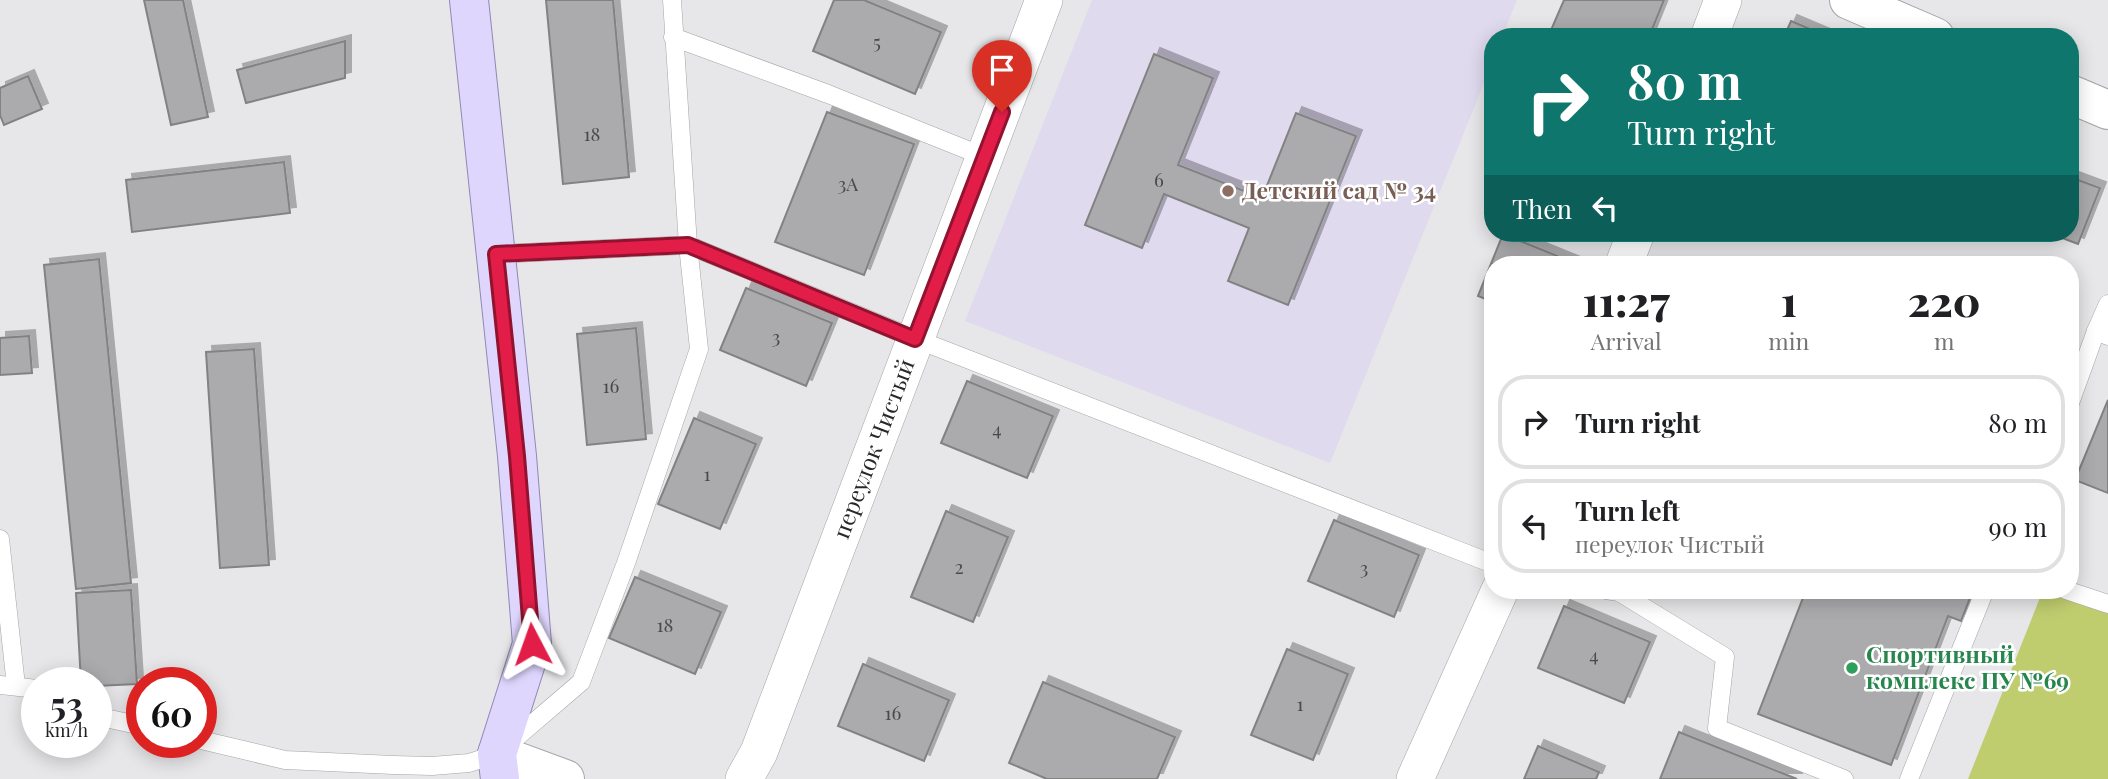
<!DOCTYPE html>
<meta charset="utf-8">
<style>
:root{--surface:#fff;--page:#f2f2f2;--text:#202124;--muted:#757577;--line:#e0e0e0}
body{margin:0;font-family:"Playfair Display",serif;background:var(--page);color:var(--text);height:100vh;display:flex;flex-direction:column;font-size:26px;white-space:nowrap}
*{box-sizing:border-box;margin:0}
p{font-size:23px;color:var(--muted)}
.icon{flex:none;width:38px;height:38px;fill:none;stroke:currentColor;stroke-width:2;stroke-linecap:round;stroke-linejoin:round}
.map{position:relative;flex:1;overflow:hidden}
.panel{position:absolute;left:1484px;top:256px;width:595px;height:343px;display:flex;flex-direction:column;background:var(--surface);border-radius:28px;box-shadow:0 4px 18px #0003}
.panel>*{flex:none}
.guide{position:absolute;left:1484px;top:28px;width:595px;height:214px;border-radius:28px;box-shadow:0 4px 18px #0003;background:#0f766e;color:#fff;overflow:hidden}
.speed{position:absolute;left:21px;top:667px;display:flex;gap:14px;font-size:35px;font-weight:700;text-align:center}
.speed>*{display:grid;place-content:center;width:91px;height:91px;border-radius:50%;background:var(--surface);box-shadow:0 4px 18px #0003;line-height:1}
.speed small{font-size:18px;font-weight:400}
.speed .limit{border:10px solid #d22;background:#fff;color:#111}
.pin{position:absolute;display:grid;place-items:center;width:60px;height:60px;color:#fff;margin:-72px -30px;border-radius:50% 50% 50% 0;rotate:-45deg;box-shadow:0 0 7px #0007}
.pin .icon{rotate:45deg}
.me{position:absolute;width:77px;margin:-38px;rotate:356deg;stroke-linejoin:round;filter:drop-shadow(0 0 5px #0008)}
.turn{display:flex;align-items:center;gap:24px;height:147px;padding:0 28px;font-size:32px}
.turn .icon{width:91px;height:91px;stroke-width:2.5}
.turn b{display:block;font-size:49px;line-height:60px}
.then{display:flex;align-items:center;height:66px;padding:0 28px;background:#0003;gap:14px;font-size:26px}
.eta{display:flex;justify-content:space-evenly;align-items:center;height:119px;text-align:center}
.eta b{font-size:42px;font-weight:800;line-height:49px}
ul{padding:0;list-style:none}
li{display:flex;align-items:center;gap:21px;height:94px;margin:0 14px 10px;padding:0 14px;border:4px solid var(--line);border-radius:28px}
li div{flex:1}
li b{display:block;font-size:26px}
li em{font-style:normal}
.map>svg:first-child{display:block}
</style>
<div class="map">
<svg width="2108" height="779" viewBox="0 0 2108 779">
<defs>
<filter id="shadow"><feDropShadow dx="6" dy="-6" stdDeviation="0" flood-color="#0004"/></filter>
</defs>
<rect width="100%" height="100%" fill="#e7e7e9"/>
<path fill="#e0daef" d="M1092 0H1517L1502 37H1493V61L1330 463 965 321Z"/>
<path fill="#c0cd6f" d="M2043 590H2062L2108 608V779H1968Z"/>
<g fill="#ababad" stroke="#828283" stroke-width="2" filter="url(#shadow)">
<path d="M144 0H183L208 117 171 125Z"/>
<path d="M546 0H613L629 177 563 184Z"/>
<path d="M834 0H864L941 32 915 94 813 51Z"/>
<path d="M1564 0H1664L1649 37H1548Z"/>
<path d="M1791 21 1829 37H1784Z"/>
<path d="M345 41V78L246 103 237 70Z"/>
<path d="M1154 54 1213 78 1178 165 1262 198 1296 113 1356 136 1288 305 1228 281 1249 228 1164 194 1142 248 1085 225Z"/>
<path d="M28 76 42 109 4 125 0 115V88Z"/>
<path d="M827 112 914 144 864 275 775 242Z"/>
<path d="M284 162 290 213 132 232 126 180Z"/>
<path d="M2070 177 2100 188 2078 244 2049 233H2070Z"/>
<path d="M1503 234 1577 264H1493V302L1478 296Z"/>
<path d="M99 259 131 583 76 589 44 265Z"/>
<path d="M746 288 832 323 806 386 720 350Z"/>
<path d="M636 328 646 439 587 445 577 334Z"/>
<path d="M29 336 32 373 0 375V338Z"/>
<path d="M254 349 269 565 220 568 206 352Z"/>
<path d="M967 381 1053 416 1027 478 941 443Z"/>
<path d="M2108 400V493L2075 480Z"/>
<path d="M694 418 756 444 720 529 658 504Z"/>
<path d="M946 511 1008 537 973 622 911 597Z"/>
<path d="M1334 520 1419 555 1394 617 1308 581Z"/>
<path d="M635 577 721 612 695 674 609 638Z"/>
<path d="M131 590 137 684 96 686V682H81L76 593Z"/>
<path d="M1806 590H1973L1961 621 1948 616 1891 765 1758 714Z"/>
<path d="M1564 606 1650 642 1624 703 1538 668Z"/>
<path d="M1287 649 1348 674 1313 760 1251 735Z"/>
<path d="M863 664 949 700 924 761 838 726Z"/>
<path d="M1043 682 1175 737 1157 779H1047L1009 763Z"/>
<path d="M1679 732 1797 779H1660Z"/>
<path d="M1538 746 1599 772 1596 779H1524Z"/>
</g>
<g fill="none" stroke-linecap="round" stroke-linejoin="round">
<defs>
<g id="service">
<path d="M673 37 828 94 985 157"/>
<path d="M496 254 688 245 916 339 1493 564"/>
<path d="M2108 304 2096 331 2108 336"/>
<path d="M2070 403 2096 331"/>
<path d="M0 539 16 686"/>
<path d="M1606 590 1619 592 1725 657 1717 728 1844 779"/>
<path d="M2066 590 2108 604"/>
<path d="M0 685 37 689"/>
<path d="M96 716 142 726"/>
<path d="M201 740 285 760 393 765 432 766 469 763 497 754 581 682 626 563 699 349 688 245 672 0"/>
<path d="M1909 779 1985 590"/>
</g>
<g id="minor">
<path d="M1709 37 1723 0"/>
<path d="M1624 264 1636 233"/>
<path id="s1" d="M744 779 759 752 1044 0"/>
<path d="M1415 779 1500 590"/>
</g>
<g id="tertiary">
<path d="M1849 0 1935 37"/>
<path d="M2070 94 2108 110"/>
</g>
<path id="secondary" d="M497 754 565 779"/>
<path id="primary" d="M469 0 517 456 532 644 497 754 500 779"/>
</defs>
<use href="#service" stroke="#a5a5a7" stroke-width="19"/>
<use href="#minor" stroke="#a5a5a7" stroke-width="38"/>
<use href="#tertiary" stroke="#a5a5a7" stroke-width="40"/>
<use href="#secondary" stroke="#a5a5a7" stroke-width="40"/>
<use href="#primary" stroke="#9187b3" stroke-width="40"/>
<use href="#service" stroke="#fff" stroke-width="18"/>
<use href="#minor" stroke="#fff" stroke-width="37"/>
<use href="#tertiary" stroke="#fff" stroke-width="38"/>
<use href="#secondary" stroke="#fff" stroke-width="38"/>
<use href="#primary" stroke="#dfd6fe" stroke-width="38"/>
</g>
<g fill="none" stroke-linecap="round" stroke-linejoin="round">
<defs>
<path id="route" d="M532 644 517 456 496 254 688 245 915 339 1002 112"/>
</defs>
<use href="#route" stroke="#92132f" stroke-width="18"/>
<use href="#route" stroke="#e11d48" stroke-width="12"/>
</g>
<circle fill="#8d6e63" stroke="#fff" stroke-width="2.5" cx="1228" cy="191" r="7"/>
<circle fill="#2e9e5b" stroke="#fff" stroke-width="2.5" cx="1852" cy="668" r="7"/>
<g text-anchor="middle" stroke-width="5" stroke-linejoin="round" paint-order="stroke">
<g font-size="19" fill="#4a4a4b">
<text x="877" y="49">5</text>
<text x="592" y="141">18</text>
<text x="1159" y="187">6</text>
<text x="848" y="191">3А</text>
<text x="776" y="344">3</text>
<text x="611" y="393">16</text>
<text x="997" y="436">4</text>
<text x="707" y="481">1</text>
<text x="959" y="574">2</text>
<text x="1364" y="575">3</text>
<text x="665" y="632">18</text>
<text x="1594" y="662">4</text>
<text x="1300" y="711">1</text>
<text x="893" y="720">16</text>
</g>
<g font-size="23" font-weight="bold" fill="#785e54" stroke="#fff" text-anchor="start">
<text x="1242" y="199">Детский сад № 34</text>
</g>
<g font-size="23" fill="#29292a" stroke="#fff">
<text dy="8" stroke="none"><textPath href="#s1" startOffset="355">переулок Чистый</textPath></text>
</g>
<g font-size="23" font-weight="bold" fill="#27864d" stroke="#fff" text-anchor="start">
<text x="1866" y="663">Спортивный<tspan x="1866" dy="26">комплекс ПУ №69</tspan></text>
</g>
</g>
</svg>
<div class="speed"><div>53<small>km/h</small></div><div class="limit">60</div></div>
<div class="pin" style="left:1002px;top:112px;background:#d93025"><svg class="icon" aria-label="arrive" viewBox="0 0 24 24"><path d="M6 21V4h12l-3 4 3 4H6"/></svg></div>
<svg class="me" style="left:532px;top:644px" viewBox="-20 -20 40 40"><path d="M0-17L14 15 0 8-14 15z" fill="#e11d48" stroke="#fff" stroke-width="4"/></svg>
<div class="guide">
<div class="turn"><svg class="icon" aria-label="right" viewBox="0 0 24 24"><path d="M7 20v-9h11M14 6l5 5-5 5"/></svg><div><b>80 m</b>Turn right</div></div>
<div class="then">Then<svg class="icon" aria-label="left" viewBox="0 0 24 24"><path d="M17 20v-9H6M10 6l-5 5 5 5"/></svg></div>
</div>
<section class="panel">
<div class="eta">
<div><b>11:27</b><p>Arrival</p></div>
<div><b>1</b><p>min</p></div>
<div><b>220</b><p>m</p></div>
</div>
<ul>
<li><svg class="icon" aria-label="right" viewBox="0 0 24 24"><path d="M7 20v-9h11M14 6l5 5-5 5"/></svg><div><b>Turn right</b></div><em>80 m</em></li>
<li><svg class="icon" aria-label="left" viewBox="0 0 24 24"><path d="M17 20v-9H6M10 6l-5 5 5 5"/></svg><div><b>Turn left</b><p>переулок Чистый</p></div><em>90 m</em></li>
</ul>
</section>
</div>
